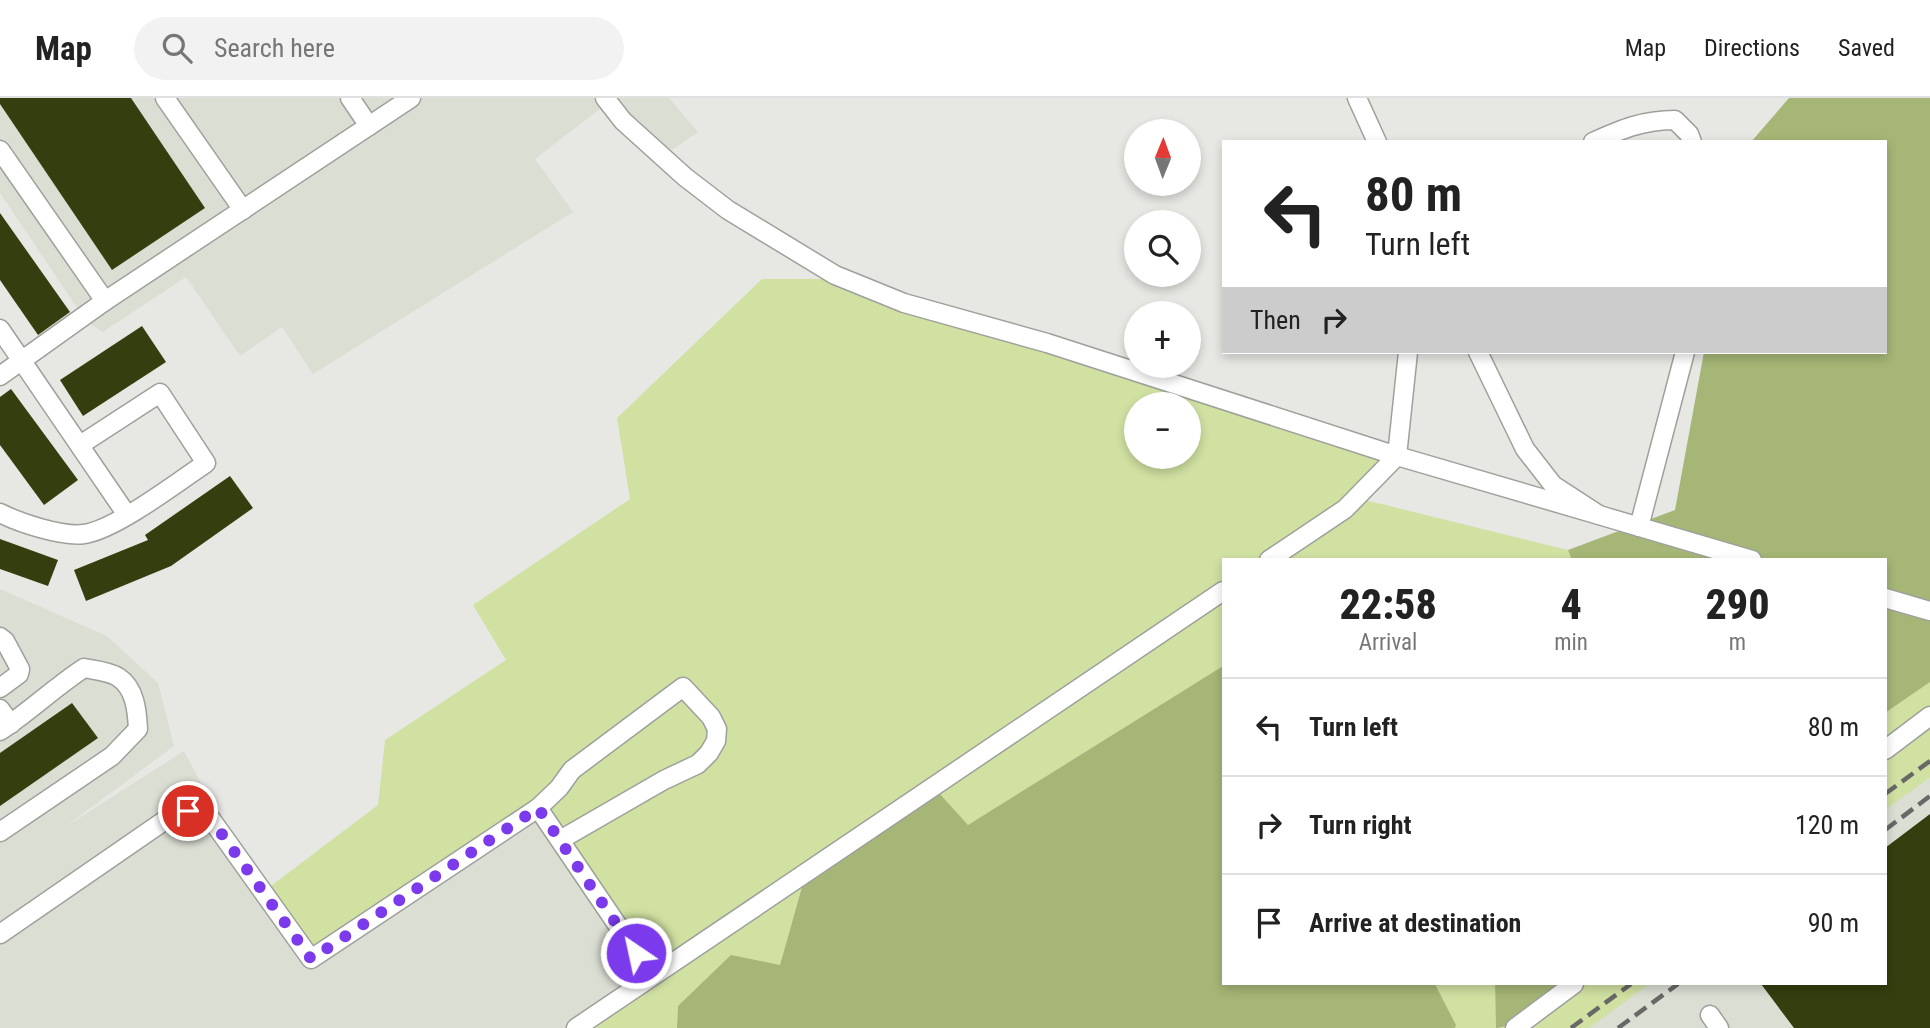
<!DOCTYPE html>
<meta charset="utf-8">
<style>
:root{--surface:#fff;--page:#f2f2f2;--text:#222;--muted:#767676;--line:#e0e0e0}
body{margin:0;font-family:"Roboto Condensed",sans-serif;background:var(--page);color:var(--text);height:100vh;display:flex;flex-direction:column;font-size:26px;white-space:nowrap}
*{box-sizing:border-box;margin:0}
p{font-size:23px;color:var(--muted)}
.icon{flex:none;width:38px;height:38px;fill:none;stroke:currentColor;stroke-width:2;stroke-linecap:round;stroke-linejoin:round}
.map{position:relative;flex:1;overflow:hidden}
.details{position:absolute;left:1222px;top:460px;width:665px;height:427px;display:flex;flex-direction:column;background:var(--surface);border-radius:0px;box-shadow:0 4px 10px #0003}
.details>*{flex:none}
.guide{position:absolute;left:1222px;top:42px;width:665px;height:214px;border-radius:0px;box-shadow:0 4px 10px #0003;background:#fff;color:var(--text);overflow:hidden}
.needle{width:46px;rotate:1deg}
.buttons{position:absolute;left:1124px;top:21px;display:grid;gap:14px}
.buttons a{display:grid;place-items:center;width:77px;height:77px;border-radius:50%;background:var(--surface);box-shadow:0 4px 10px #0003;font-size:35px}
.pin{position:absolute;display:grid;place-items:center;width:60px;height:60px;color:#fff;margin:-30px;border:4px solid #fff;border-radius:50%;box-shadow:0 2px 7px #0007}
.me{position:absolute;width:77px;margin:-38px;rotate:326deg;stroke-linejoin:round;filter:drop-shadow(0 0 5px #0008)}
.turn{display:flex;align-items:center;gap:24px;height:147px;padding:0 28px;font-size:32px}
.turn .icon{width:91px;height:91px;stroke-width:2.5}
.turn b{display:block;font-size:49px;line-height:60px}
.then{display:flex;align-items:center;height:66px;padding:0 28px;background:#0003;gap:14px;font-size:26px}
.eta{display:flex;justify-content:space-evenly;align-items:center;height:119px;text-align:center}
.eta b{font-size:42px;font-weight:800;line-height:49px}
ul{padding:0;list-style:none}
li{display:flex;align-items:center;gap:21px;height:98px;padding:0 28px;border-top:2px solid var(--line)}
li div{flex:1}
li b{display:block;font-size:26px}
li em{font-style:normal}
header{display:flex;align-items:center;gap:42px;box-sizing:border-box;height:98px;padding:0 35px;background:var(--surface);border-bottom:2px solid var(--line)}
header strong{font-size:33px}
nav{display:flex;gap:38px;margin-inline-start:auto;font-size:24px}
.search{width:490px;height:63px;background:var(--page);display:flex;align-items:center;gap:18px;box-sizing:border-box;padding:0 24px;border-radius:38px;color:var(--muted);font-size:26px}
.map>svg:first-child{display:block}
</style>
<header>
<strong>Map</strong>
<div class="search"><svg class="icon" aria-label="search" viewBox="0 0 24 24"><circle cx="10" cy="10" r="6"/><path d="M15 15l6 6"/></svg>Search here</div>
<nav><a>Map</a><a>Directions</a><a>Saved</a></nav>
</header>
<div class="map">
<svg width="1930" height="930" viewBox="0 0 1930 930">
<rect width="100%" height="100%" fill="#e7e8e4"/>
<g fill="#dbded3">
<path d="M0 0H669L698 34 653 65 600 11 535 61 573 114 313 276 282 229 240 258 186 179 103 234 86 223 0 95Z"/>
<path d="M0 491 107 538 158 585 174 648 65 729 184 653 213 708 271 789 260 797 308 871 535 724 651 892 595 930H0Z"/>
<path d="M1930 633V930H1535L1594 886H1885V667Z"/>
</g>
<g fill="#d0e1a2" fill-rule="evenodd">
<path d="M762 181H851L1405 361 1361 401 1568 452 1572 462H1223V568L968 727 939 696 802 789 780 867 678 908 677 930H595L650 892 535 724 308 871 259 797 378 707 385 642 506 562 473 507 630 401 617 320ZM1136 306H1188V359H1136Z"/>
<path d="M1930 584V679L1885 712V615Z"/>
<path d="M1435 886H1495L1496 930H1455L1456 927Z"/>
<path d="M1559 886H1649L1589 930H1498L1530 922Z"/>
</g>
<g fill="#a5b676">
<path d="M1789 0H1930V584L1885 615V462H1572L1568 452 1675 412 1704 254H1885V44H1751Z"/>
<path d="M1223 568V886H1435L1456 927 1455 930H677L678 908 731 857 780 867 802 789 939 695 968 727Z"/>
<path d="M1495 886H1559L1530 922 1498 930H1496Z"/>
</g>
<g fill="#343e0e">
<path d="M0 0H131L205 110 112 172 0 6Z"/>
<path d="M0 115 70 214 38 237 0 182Z"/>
<path d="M142 228 166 264 83 318 60 282Z"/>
<path d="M11 291 78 382 44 407 0 347V299Z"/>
<path d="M230 378 253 410 171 468 86 503 74 472 148 442 145 437Z"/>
<path d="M0 441 58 462 48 488 0 471Z"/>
<path d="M72 605 98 640 0 708V655Z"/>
<path d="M1930 716V930H1794L1761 886H1885V750Z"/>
</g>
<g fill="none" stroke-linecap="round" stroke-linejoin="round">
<defs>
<g id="minor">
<path d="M165 0 243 112"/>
<path d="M350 0 369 28"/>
<path d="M605 0 623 23 685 79 728 112 835 177 904 205 1047 245 1397 358 1599 417"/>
<path d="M1357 0 1377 44"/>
<path d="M1593 44C1622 31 1643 22 1675 22L1689 36 1692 44"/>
<path d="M0 52 105 203 411 0"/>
<path d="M0 231 127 417"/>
<path d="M1478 254 1525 351 1553 387 1599 417 1752 462"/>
<path d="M0 278 105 203"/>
<path d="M0 415C20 425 62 439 84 436 115 432 178 384 206 365L160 295 80 347"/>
<path d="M1639 429 1685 254"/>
<path d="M1269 462 1345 411 1397 358 1408 254"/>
<path d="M1885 500 1930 513"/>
<path d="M0 539 5 543 20 571 19 576 0 590"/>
<path d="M0 611 11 626"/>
<path d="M0 633C29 614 55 589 84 570 94 572 109 573 118 579 135 590 137 612 138 631L112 658 0 734"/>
<path d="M1885 652 1930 618"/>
<path d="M538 710 559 690 572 672 683 589 711 619 717 631 716 643 709 655 698 666 664 682 560 742"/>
<path d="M0 836 174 716 189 713 211 721 311 861 538 710 652 878"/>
<path d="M1710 917 1719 930"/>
<path d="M576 930 1223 493"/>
<path d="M1515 930 1574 886"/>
</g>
</defs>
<use href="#minor" stroke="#9ea09c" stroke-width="21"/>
<use href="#minor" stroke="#fff" stroke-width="18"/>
<g stroke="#686967" stroke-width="4.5" stroke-dasharray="14 7" stroke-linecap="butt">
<path d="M1885 696 1930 663"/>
<path d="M1885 732 1930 698"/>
<path d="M1571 930 1631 886"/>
<path d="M1618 930 1678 886"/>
</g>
</g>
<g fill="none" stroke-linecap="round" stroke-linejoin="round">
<path stroke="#7c3aed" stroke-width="12" stroke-dasharray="0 21.6" d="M188 713 211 721 311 861 538 710 636 855"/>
</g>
</svg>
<div class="buttons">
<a><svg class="needle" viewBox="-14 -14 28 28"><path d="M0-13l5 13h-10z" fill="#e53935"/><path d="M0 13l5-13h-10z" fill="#767676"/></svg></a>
<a><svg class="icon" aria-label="search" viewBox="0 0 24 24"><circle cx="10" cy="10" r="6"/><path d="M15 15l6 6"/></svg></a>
<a>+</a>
<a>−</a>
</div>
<div class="pin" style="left:188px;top:713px;background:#d93025"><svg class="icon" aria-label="arrive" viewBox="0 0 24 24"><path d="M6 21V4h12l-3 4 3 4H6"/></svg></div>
<svg class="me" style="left:636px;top:855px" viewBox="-20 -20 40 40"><circle r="17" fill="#7c3aed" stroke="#fff" stroke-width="3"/><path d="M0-11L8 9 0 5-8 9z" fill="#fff"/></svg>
<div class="guide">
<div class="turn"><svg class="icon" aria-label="left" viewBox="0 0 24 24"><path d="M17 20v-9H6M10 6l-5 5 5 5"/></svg><div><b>80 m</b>Turn left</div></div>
<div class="then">Then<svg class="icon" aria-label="right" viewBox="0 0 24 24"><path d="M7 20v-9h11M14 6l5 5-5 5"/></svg></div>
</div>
<section class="details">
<div class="eta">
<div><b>22:58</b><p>Arrival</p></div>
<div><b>4</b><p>min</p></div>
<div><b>290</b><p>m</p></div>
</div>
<ul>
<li><svg class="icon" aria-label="left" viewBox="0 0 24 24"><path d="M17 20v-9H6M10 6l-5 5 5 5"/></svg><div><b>Turn left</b></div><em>80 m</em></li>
<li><svg class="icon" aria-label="right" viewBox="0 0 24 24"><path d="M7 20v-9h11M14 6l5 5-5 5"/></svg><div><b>Turn right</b></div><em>120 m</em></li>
<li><svg class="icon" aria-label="arrive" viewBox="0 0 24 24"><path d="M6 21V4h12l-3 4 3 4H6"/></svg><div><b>Arrive at destination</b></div><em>90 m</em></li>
</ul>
</section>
</div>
